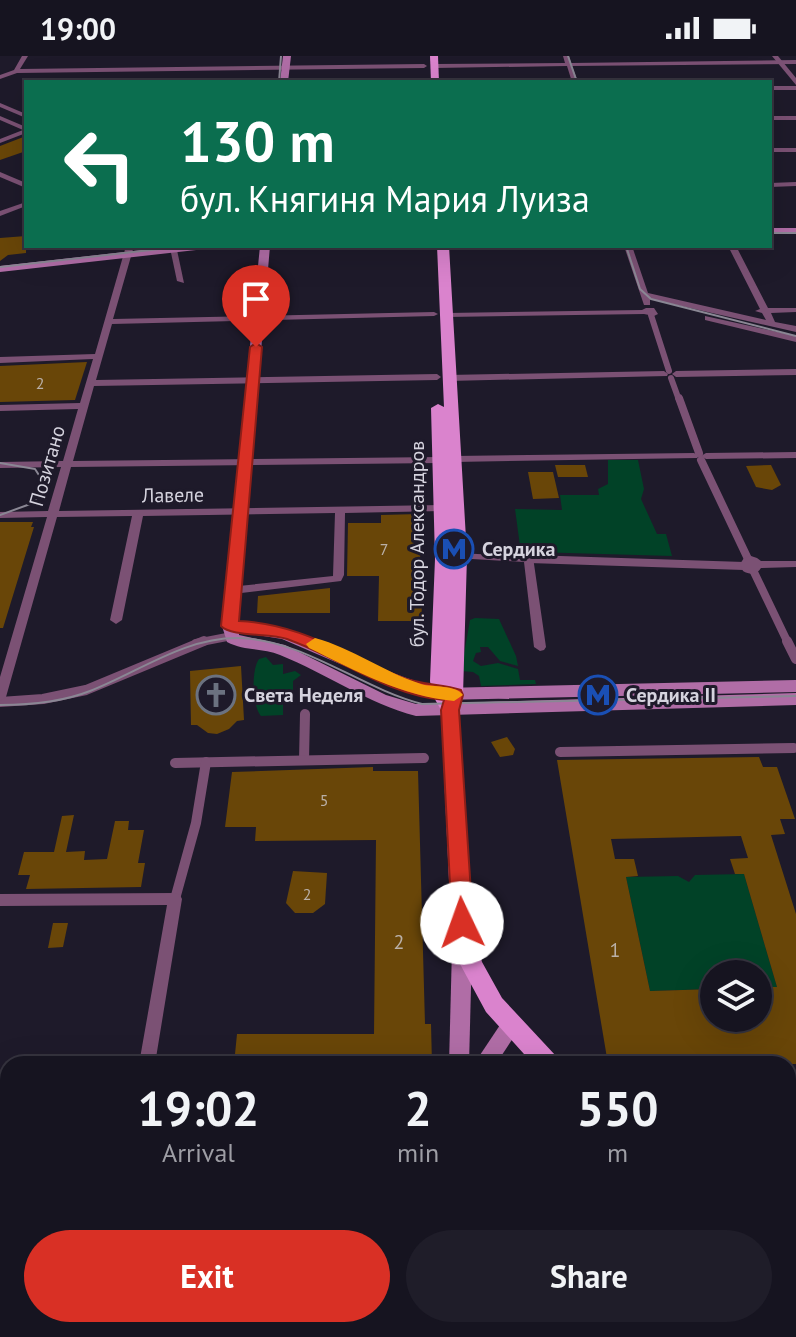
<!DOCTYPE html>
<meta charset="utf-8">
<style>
:root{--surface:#161420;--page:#1f1d29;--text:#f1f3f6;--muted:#9e9ea5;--line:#35333e;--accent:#d93025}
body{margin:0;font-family:"PT Sans",sans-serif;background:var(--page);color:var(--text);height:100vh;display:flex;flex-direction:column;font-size:30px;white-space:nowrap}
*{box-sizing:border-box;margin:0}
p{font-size:26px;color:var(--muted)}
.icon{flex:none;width:44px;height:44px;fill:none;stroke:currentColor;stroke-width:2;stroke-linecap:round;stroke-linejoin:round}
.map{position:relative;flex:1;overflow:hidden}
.sheet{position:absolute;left:0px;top:1000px;width:796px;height:282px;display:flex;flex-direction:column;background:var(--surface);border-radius:24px 24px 0 0;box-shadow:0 8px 32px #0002,0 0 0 2px var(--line)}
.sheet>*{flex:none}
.banner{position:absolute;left:24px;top:24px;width:748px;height:168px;border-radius:0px;box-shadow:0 8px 32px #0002,0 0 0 2px var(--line);background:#0b6e4f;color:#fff;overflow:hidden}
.tools{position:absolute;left:700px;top:904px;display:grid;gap:16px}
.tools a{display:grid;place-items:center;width:72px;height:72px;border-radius:50%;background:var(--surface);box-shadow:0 8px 32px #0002,0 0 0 2px var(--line);font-size:40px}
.pin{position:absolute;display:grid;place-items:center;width:68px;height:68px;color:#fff;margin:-82px -34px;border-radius:50% 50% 50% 0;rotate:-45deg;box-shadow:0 0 8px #0007}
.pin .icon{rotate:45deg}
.me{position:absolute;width:88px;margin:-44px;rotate:357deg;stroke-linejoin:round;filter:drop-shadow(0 0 6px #0008)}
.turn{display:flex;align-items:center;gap:28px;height:168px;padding:0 24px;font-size:36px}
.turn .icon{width:104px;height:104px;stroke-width:2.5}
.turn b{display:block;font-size:56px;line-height:68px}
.eta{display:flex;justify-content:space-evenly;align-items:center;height:136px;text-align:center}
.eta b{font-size:48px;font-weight:800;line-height:56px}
.cta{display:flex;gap:16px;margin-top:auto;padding:16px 24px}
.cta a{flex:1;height:92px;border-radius:48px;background:var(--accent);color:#fff;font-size:32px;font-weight:800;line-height:92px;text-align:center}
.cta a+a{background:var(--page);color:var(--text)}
.status{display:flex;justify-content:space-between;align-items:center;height:56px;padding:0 40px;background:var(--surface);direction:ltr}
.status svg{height:22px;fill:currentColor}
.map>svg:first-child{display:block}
</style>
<div class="status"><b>19:00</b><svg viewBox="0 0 49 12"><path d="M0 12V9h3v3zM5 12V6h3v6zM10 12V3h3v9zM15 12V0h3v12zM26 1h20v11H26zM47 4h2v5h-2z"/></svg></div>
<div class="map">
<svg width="796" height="1281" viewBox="0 0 796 1281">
<rect width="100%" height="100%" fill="#1e1a2a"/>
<g fill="#014227">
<path d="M608 404H638L644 433 641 443 657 478H666L672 500 533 496 520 490 515 453 562 454 560 439H599L598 433 608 428Z"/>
<path d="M475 562 499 563 516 600 518 610 500 605 488 591H480L481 596 476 597 473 605 481 610 498 607 518 613 520 624H535L536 628 481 630 479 620 473 616 461 615 470 564Z"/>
<path d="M266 601 273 609 283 608V618L295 615 301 619 293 625V634L283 635V659L261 660C252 650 251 614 259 603Z"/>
<path d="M744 818 777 931H758V918H714V933L650 935 626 821 678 820 689 826 695 819Z"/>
</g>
<g fill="#694608" fill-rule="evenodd">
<path d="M26 80V95L0 104V90Z"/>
<path d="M26 180V197L8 199 0 205V182Z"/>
<path d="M87 306 75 344 0 346V310Z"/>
<path d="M555 409H585L588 421H558Z"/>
<path d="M771 409 781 429 772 434 756 431 746 410Z"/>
<path d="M528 416H553L559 442 533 443Z"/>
<path d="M419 458 422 565H378L379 520H347L348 467H381V459Z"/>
<path d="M0 466H33L31 471H34L3 572H0Z"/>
<path d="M330 532V557H257L258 540Z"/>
<path d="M241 610 244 664 237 665 229 673 217 678 208 677 197 669H191L190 615Z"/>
<path d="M507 681 515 693 513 699 500 701 491 686Z"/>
<path d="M759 701 763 711H777L795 763H780L785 778 771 779 796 858V1008H608L557 704ZM741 780 748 802 730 803 735 818H744L777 931H758V962H714V933L650 935 626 821 638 820 634 803H615L611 783Z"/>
<path d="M373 711V715H418L425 968H431L432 1008H234L237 978H374L376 784 255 785 256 771H225L232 716Z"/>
<path d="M74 759 66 796 85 795 84 804 107 803 115 765H129L128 774H144L138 807H145L141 831 26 833 30 819H18L24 796H54L62 760Z"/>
<path d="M293 815 327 817 325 848 313 857H295L286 847Z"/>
<path d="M53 867H68L63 891 48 892Z"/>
</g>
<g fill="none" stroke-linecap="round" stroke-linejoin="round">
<g stroke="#7b5174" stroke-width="6">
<path d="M651 259 669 315"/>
<path d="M671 322 679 344"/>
</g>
<g stroke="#7b5174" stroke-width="8">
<path d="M679 342 699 397"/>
<path d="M701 404 749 505"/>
<path d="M529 503 744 510"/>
<path d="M753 514 788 587"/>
<path d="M196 587 232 580"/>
</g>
<g stroke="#7b5174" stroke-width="10">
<path d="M787 585 796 603"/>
<path d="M0 646 43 643 86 634 204 585"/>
<path d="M560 696 794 692"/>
<path d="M304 704 305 658"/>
<path d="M175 707 424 702"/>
<path d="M175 843 196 767 206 706"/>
</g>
<path stroke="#7b5174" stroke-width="12" d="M0 1277 8 1265"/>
<g fill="#7b5174" fill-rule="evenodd">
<path d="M22 0H28L20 13 424 8 427 10 424 12 17 17 0 23V19L14 14Z"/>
<path d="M563 0H569L571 7 796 4V8L572 10 578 26H572L567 10 435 12 432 10 435 8 565 7Z"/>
<rect x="770" y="30" width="26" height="4"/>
<path d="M0 47 26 58V62L0 51Z"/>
<path d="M0 60 26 71V77L0 87V83L23 74 0 64Z"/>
<rect x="770" y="60" width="26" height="4"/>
<rect x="770" y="92" width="26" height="4"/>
<path d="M0 116 26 127V132L0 121Z"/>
<path d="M796 126V130L770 131V127Z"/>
<path d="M26 146V150L0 160V155Z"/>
<path d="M126 190H134L113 263 434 256 438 258 434 260 112 268 96 324 437 318 441 321 437 324 94 330 73 405 440 401 445 404 440 407 71 411 59 455 442 449 447 452 442 455 345 457 344 519 341 525 233 538 228 534 229 531 333 520 335 457 143 460 122 564 116 568 110 564 132 460 57 461 6 641 0 645V621L47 461 0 462V456L48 455 61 411 0 412V406L63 405 78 353 0 355V349L80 347 93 303 0 307V301L95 298Z"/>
<path d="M624 190H632L648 237 766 264 762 257 755 255 760 253 728 190H736L768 252H796V256L771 257 775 266 796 270V276L650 243V249H644Z"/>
<path d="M170 192 177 194 184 227 177 225Z"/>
<path d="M646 252H654L658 258 654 260 644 258 447 261 443 259 447 257 642 254Z"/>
<path d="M705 260 796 280V286L705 264Z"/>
<path d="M796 313V319L676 321 672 318 676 315Z"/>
<path d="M664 315 668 318 667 320 448 325 444 322 448 319Z"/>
<path d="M796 396V402L706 403 701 400 706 397Z"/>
<path d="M694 397 699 400 697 402 454 406 449 403 454 400Z"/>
<path d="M459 497 533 501 546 591 544 594 540 595 534 591 524 506 455 502 454 500Z"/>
<path d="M751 500 757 502 761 505H796V511L761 512C757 519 750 519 743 515L740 508 744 502Z"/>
<path d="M175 837 180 839 182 843 155 1008H139L167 849 0 850V838Z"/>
<rect x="0" y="1068" width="8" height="16"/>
<path d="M796 1085V1101L788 1104V1088Z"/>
<path d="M372 1274H391L394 1281H375Z"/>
</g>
<path fill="#7b5174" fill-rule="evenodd" d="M772 0H778L796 22V29Z"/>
<g fill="#b06da6" fill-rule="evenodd">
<path d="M283 0H291L288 26H280Z"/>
<rect x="770" y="172" width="26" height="6"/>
<path d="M178 190H210L205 193 0 216V210Z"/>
<path d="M260 190H270L238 565C311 571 371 616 441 632L796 624V636L441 644 382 626 282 583 239 576V579L285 589 386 639 416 648 796 637V649L416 660C367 647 327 618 280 599 263 592 244 595 227 586L222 570Z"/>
<path d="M462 885 469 887 472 893 469 1008H449L452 893 455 887Z"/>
<path d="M511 961 518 963 521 970 496 1008H474L504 963Z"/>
<path d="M391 1274H415L414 1281H390Z"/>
</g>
<g fill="#da83cd" fill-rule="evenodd">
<path d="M430 0H438L439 26H431Z"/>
<path d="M437 190H449L467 500 463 639 459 654 473 867 482 906 502 942 556 1000 560 1008H533L486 956 460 908 451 867 441 654 432 638 430 625 435 503 431 352 438 348 444 351Z"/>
<path d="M690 1274H719L722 1281H693Z"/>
</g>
<g stroke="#8a8794" stroke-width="2">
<path d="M568 0 577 26"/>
<path d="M279 26 281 0"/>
<path d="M770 177H796"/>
<path d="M626 190 640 233 651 243 796 280"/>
<path d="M0 211 186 190"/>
<path d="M0 407 35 413 46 430 33 447 0 459"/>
<path d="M0 649C30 649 62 646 90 635 139 616 185 581 239 582 305 584 360 632 422 648L796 640"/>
</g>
</g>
<path fill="#d93025" stroke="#8d1f18" stroke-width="2" d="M256 287 262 291 239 565C302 568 344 599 401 621 420 629 441 628 461 634L463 639 459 654 473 867 470 874 462 876 455 874 452 867 441 654 444 644C387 639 340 602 287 583 270 577 231 581 221 570L250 291Z"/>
<path fill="#f59e0b" d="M315 582C352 592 384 616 421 628 434 632 455 628 463 639L454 645C401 640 356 615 309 592L306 588Z"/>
<defs>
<symbol id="metro-ring" viewBox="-11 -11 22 22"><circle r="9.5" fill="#1e1a2a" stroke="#1a4fb4" stroke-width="1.5"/><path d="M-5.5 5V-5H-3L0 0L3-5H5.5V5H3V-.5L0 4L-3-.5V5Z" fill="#1a4fb4"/></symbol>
<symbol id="church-ring" viewBox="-11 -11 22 22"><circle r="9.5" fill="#1e1a2a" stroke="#6b7280" stroke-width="1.5"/><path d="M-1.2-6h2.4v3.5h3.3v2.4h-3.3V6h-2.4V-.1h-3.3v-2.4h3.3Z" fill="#6b7280"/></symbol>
</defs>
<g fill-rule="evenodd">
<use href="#metro-ring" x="432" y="471" width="44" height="44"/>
<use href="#church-ring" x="194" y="617" width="44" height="44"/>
<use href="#metro-ring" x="576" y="617" width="44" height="44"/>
</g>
<g text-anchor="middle" stroke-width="6" stroke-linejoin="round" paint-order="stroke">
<g font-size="16" fill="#bab0a8">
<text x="40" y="333">2</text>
<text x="384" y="499">7</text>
<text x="324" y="750">5</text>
<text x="307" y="844">2</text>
</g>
<g font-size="20" fill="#d5d3de" stroke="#1e1a2a">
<text transform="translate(47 410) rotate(-74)" y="7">Позитано</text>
<text transform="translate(173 439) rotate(-1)" y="7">Лавеле</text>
<text transform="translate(417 488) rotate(-90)" y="7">бул. Тодор Александров</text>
</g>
<g font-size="20" font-weight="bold" fill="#d5d3de" stroke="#1e1a2a" text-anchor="start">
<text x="482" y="500">Сердика</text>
<text x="244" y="646">Света Неделя</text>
<text x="626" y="646">Сердика II</text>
</g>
<g font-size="20" fill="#bab0a8">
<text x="399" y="893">2</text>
<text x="615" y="901">1</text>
</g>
</g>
</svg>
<div class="tools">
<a><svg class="icon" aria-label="layers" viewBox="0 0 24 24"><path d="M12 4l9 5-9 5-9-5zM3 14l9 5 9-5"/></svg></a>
</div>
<div class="pin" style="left:256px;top:291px;background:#d93025"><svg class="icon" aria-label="arrive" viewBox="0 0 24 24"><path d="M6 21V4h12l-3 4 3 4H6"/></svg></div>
<svg class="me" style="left:462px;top:867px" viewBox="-20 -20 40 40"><circle r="19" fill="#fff"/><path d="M0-13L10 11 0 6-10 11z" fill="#d93025"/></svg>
<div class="banner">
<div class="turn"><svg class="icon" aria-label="left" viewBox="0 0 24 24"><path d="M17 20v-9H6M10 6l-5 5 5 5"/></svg><div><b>130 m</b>бул. Княгиня Мария Луиза</div></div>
</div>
<section class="sheet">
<div class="eta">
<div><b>19:02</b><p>Arrival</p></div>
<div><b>2</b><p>min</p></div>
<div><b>550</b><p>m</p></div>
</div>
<div class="cta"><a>Exit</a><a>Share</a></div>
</section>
</div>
